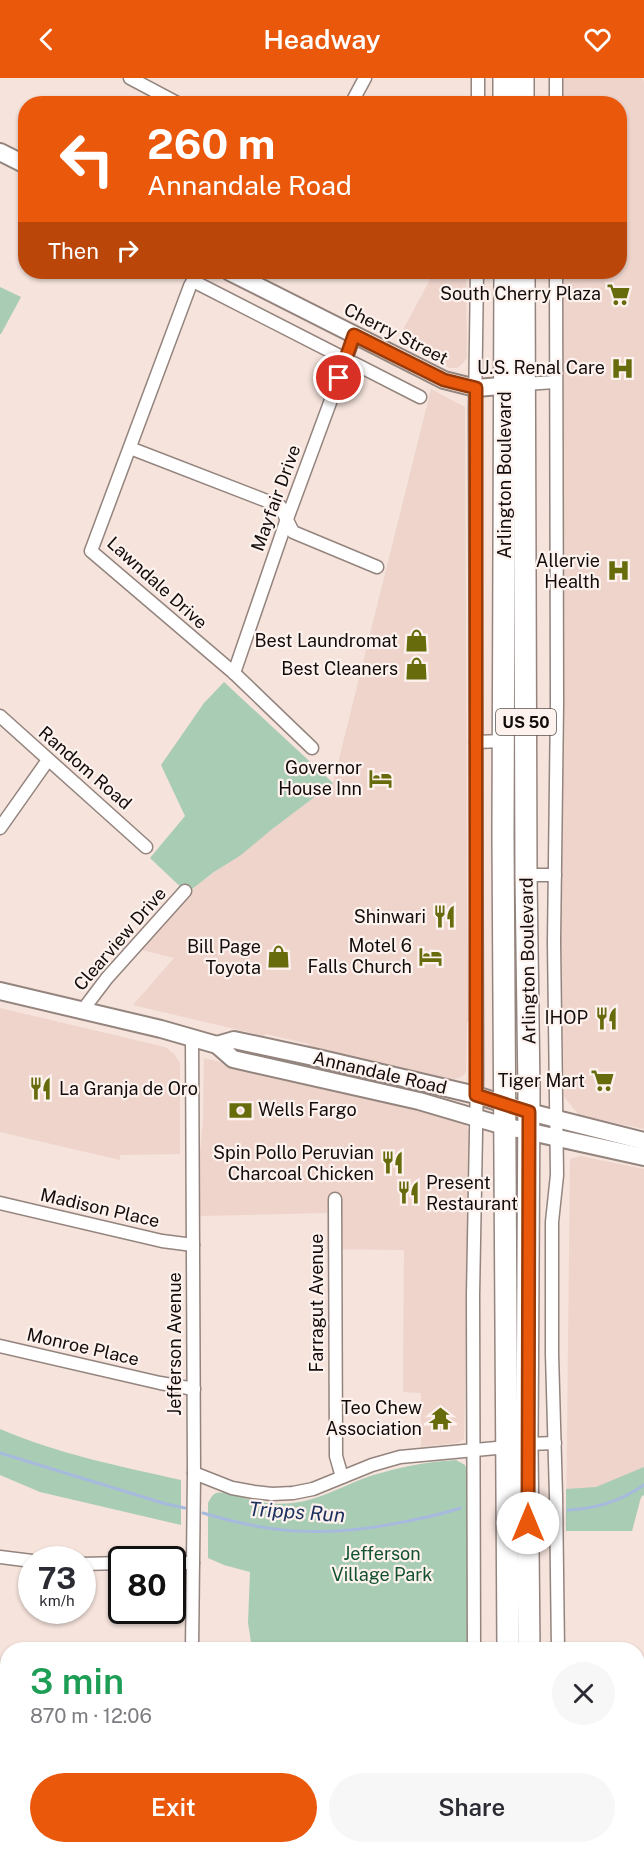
<!DOCTYPE html>
<meta charset="utf-8">
<style>
:root{--surface:#fff;--page:#f7f7f7;--text:#2b2b33;--muted:#7c7c81;--accent:#ea580c}
body{margin:0;font-family:"Public Sans",sans-serif;background:var(--page);color:var(--text);height:100vh;display:flex;flex-direction:column;font-size:22px;white-space:nowrap}
*{box-sizing:border-box;margin:0}
p{font-size:20px;color:var(--muted)}
.icon{flex:none;width:33px;height:33px;fill:none;stroke:currentColor;stroke-width:2;stroke-linecap:round;stroke-linejoin:round}
.map{position:relative;flex:1;overflow:hidden}
.drawer{position:absolute;left:0px;top:1564px;width:645px;height:212px;display:flex;flex-direction:column;background:var(--surface);border-radius:24px 24px 0 0;box-shadow:0 2px 4px #0004}
.drawer>*{flex:none}
.hud{position:absolute;left:18px;top:18px;width:609px;height:183px;border-radius:24px;box-shadow:0 2px 4px #0004;background:#ea580c;color:#fff;overflow:hidden}
.speed{position:absolute;left:18px;top:1468px;display:flex;gap:12px;font-size:30px;font-weight:700;text-align:center}
.speed>*{display:grid;place-content:center;width:78px;height:78px;border-radius:50%;background:var(--surface);box-shadow:0 2px 4px #0004;line-height:1}
.speed small{font-size:15px;font-weight:400}
.speed .limit{border:3px solid #111;border-radius:9px;background:#fff;color:#111}
.pin{position:absolute;display:grid;place-items:center;width:51px;height:51px;color:#fff;margin:-26px;border:3px solid #fff;border-radius:50%;box-shadow:0 2px 6px #0007}
.me{position:absolute;width:66px;margin:-33px;rotate:0deg;stroke-linejoin:round;filter:drop-shadow(0 0 4px #0008)}
.turn{display:flex;align-items:center;gap:21px;height:126px;padding:0 30px;font-size:27px}
.turn .icon{width:78px;height:78px;stroke-width:2.5}
.turn b{display:block;font-size:42px;line-height:51px}
.then{display:flex;align-items:center;height:57px;padding:0 30px;background:#0003;gap:12px;font-size:22px}
.round{display:grid;place-items:center;flex:none;width:63px;height:63px;border-radius:32px;background:var(--page)}
.headline{display:flex;align-items:center;justify-content:space-between;height:102px;padding:0 30px}
h1{font-size:36px;font-weight:600;line-height:45px;color:#1e9e55}
.action{display:flex;gap:12px;margin-top:auto;padding:12px 30px}
.action a{flex:1;height:69px;border-radius:36px;background:var(--accent);color:#fff;font-size:24px;font-weight:600;line-height:69px;text-align:center}
.action a+a{background:var(--page);color:var(--text)}
header{display:flex;justify-content:space-between;align-items:center;height:78px;padding:0 30px;background:var(--accent);color:#fff;font-size:27px;font-weight:600}
.map>svg:first-child{display:block}
</style>
<header><svg class="icon" aria-label="back" viewBox="0 0 24 24"><path d="M15 5l-7 7 7 7"/></svg>Headway<svg class="icon" aria-label="heart" viewBox="0 0 24 24"><path d="M12 20l-8-8c-3-5 5-10 8-4 3-6 11-1 8 4z"/></svg></header>
<div class="map">
<svg width="644" height="1775" viewBox="0 0 644 1775">
<rect width="100%" height="100%" fill="#f5e3dc"/>
<g fill="#eed4cb">
<path d="M561 0H642L644 4V1051L579 1037 564 1019 561 864V194H620V26L561 25Z"/>
<path d="M434 194H465L466 198 467 280 462 286 457 290H450L397 263Z"/>
<path d="M431 311 465 329 467 825 469 944H467L466 994 463 998 453 1002 308 968 309 966 266 956 264 958 133 927 174 880 138 871 187 815 333 705Z"/>
<path d="M0 930 165 969 174 976 180 985V1076L120 1077V1082L0 1054Z"/>
<path d="M204 980 464 1044 470 1055 464 1361 457 1365 421 1369V1315L403 1314 404 1172 327 1171V1135L200 1138V1074L203 1042Z"/>
<path d="M580 1078 644 1091V1408L632 1453H566L570 1081Z"/>
</g>
<g fill="#a9ccb4">
<path d="M0 209 21 219 1 256H0Z"/>
<path d="M224 604 333 705 271 752 241 777 214 794 187 815 150 780 185 738 161 687 204 625Z"/>
<path d="M0 1351C58 1376 119 1388 181 1402V1447L40 1414 0 1397Z"/>
<path d="M456 1382 465 1387 468 1396 467 1572 252 1570 248 1545 250 1494 224 1487 208 1480V1425C210 1421 212 1417 216 1415 224 1412 251 1423 261 1424 271 1426 282 1426 293 1425 318 1422 339 1410 362 1401 393 1390 423 1384 456 1382Z"/>
<path d="M644 1389V1417L641 1419 632 1453H566V1411L596 1409Z"/>
</g>
<g fill="none" stroke-linecap="round" stroke-linejoin="round">
<g stroke="#a7badd" stroke-width="3">
<path d="M0 1375 166 1426 185 1430"/>
<path d="M568 1432C596 1431 621 1423 644 1407"/>
<path d="M203 1435C271 1456 327 1459 398 1445 419 1441 440 1437 460 1430"/>
</g>
<defs>
<g id="street">
<path d="M130 0 179 26"/>
<path d="M478 0V26"/>
<path d="M351 26 365 0"/>
<path d="M556 26V0"/>
<path d="M198 194 190 208 91 473 234 595 312 670"/>
<path d="M556 194 557 626 554 864 557 1097 552 1144V1276L556 1418 558 1572"/>
<path d="M193 203 420 319"/>
<path d="M253 205 259 194"/>
<path d="M525 306 555 304"/>
<path d="M130 370 280 428 293 454 377 489"/>
<path d="M234 595 287 441 355 257"/>
<path d="M0 638 146 769"/>
<path d="M476 664 503 663"/>
<path d="M0 750 48 682"/>
<path d="M526 797H555"/>
<path d="M82 933 107 900 185 813"/>
<path d="M335 1121 336 1378 342 1399"/>
<path d="M0 1125 162 1163 193 1167"/>
<path d="M0 1268 160 1305 194 1311"/>
<path d="M527 1366 555 1365"/>
<path d="M194 1395 232 1410 254 1414 272 1416 293 1415 313 1411 372 1387 400 1379 507 1369"/>
<path d="M0 1479 32 1483"/>
<path d="M172 1485H193"/>
<path d="M82 1486 122 1485"/>
<path d="M192 1572 194 1395 192 960"/>
<path d="M474 1572 473 1217 477 999 475 332 477 194"/>
<path d="M0 1623 8 1624"/>
<path d="M638 1647H644"/>
<path d="M193 1768V1775"/>
<path d="M336 1768V1775"/>
<path d="M473 1768V1775"/>
<path d="M559 1768V1775"/>
<path d="M54 1775V1768"/>
</g>
<g id="secondary">
<path d="M0 74 26 87"/>
<path d="M230 194 444 302 476 310 514 307"/>
<path d="M0 913 161 951 217 967 233 981 419 1023 504 1048 644 1079"/>
<path d="M217 967 234 962 318 980 476 1017 529 1034 644 1063"/>
</g>
<g id="highway">
<path d="M504 0V26"/>
<path d="M523 0V26"/>
<path d="M505 194 503 757 508 1572"/>
<path d="M524 194 526 797 529 1013 527 1366 529 1572"/>
<path d="M509 1768V1775"/>
<path d="M530 1768V1775"/>
</g>
</defs>
<use href="#street" stroke="#94847e" stroke-width="15"/>
<use href="#secondary" stroke="#94847e" stroke-width="20"/>
<use href="#highway" stroke="#94847e" stroke-width="24"/>
<use href="#street" stroke="#fff" stroke-width="12"/>
<use href="#secondary" stroke="#fff" stroke-width="16"/>
<use href="#highway" stroke="#fff" stroke-width="21"/>
</g>
<g fill="none" stroke-linecap="round" stroke-linejoin="round">
<defs>
<path id="route" d="M339 300 354 257 444 302 476 310V1017L529 1034 528 1445"/>
</defs>
<use href="#route" stroke="#983908" stroke-width="15"/>
<use href="#route" stroke="#ea580c" stroke-width="10"/>
</g>
<defs>
<symbol id="supermarket-bare" viewBox="-9 -9 18 18"><path d="M-6-5.5h2.5l.6 2H6L4.5 2H-2.5L-4.4-4H-6ZM-1.5 3.2a1.3 1.3 0 1 0 .1 0ZM3 3.2a1.3 1.3 0 1 0 .1 0Z" fill="#676b0c" stroke="#fdf2ee" stroke-width="2.5" paint-order="stroke"/></symbol>
<symbol id="hospital-bare" viewBox="-9 -9 18 18"><path d="M-5-5h3v3.5h4V-5h3V5h-3V1.5h-4V5h-3Z" fill="#676b0c" stroke="#fdf2ee" stroke-width="2.5" paint-order="stroke"/></symbol>
<symbol id="shop-bare" viewBox="-9 -9 18 18"><path d="M-5-2.5h2.3a2.7 3.5 0 0 1 5.4 0H5L5.5 6h-11ZM-1.5-2.5h3a1.5 2.3 0 0 0-3 0Z" fill="#676b0c" stroke="#fdf2ee" stroke-width="2.5" paint-order="stroke"/></symbol>
<symbol id="hotel-bare" viewBox="-9 -9 18 18"><path d="M-6-4.5h1.5V1H6V5H4.5V3h-9V5H-6ZM-4 0a1.8 1.8 0 1 1 3.6 0ZM.5 0V-2.5h3Q6-2.5 6 0Z" fill="#676b0c" stroke="#fdf2ee" stroke-width="2.5" paint-order="stroke"/></symbol>
<symbol id="restaurant-bare" viewBox="-9 -9 18 18"><path d="M-5-6h1v4h1v-4h1v4h1v-4h1v5L-1.5 .5V6h-2V.5L-5-1ZM5-6V6H3V1.5H1.5Q1.5-4 5-6Z" fill="#676b0c" stroke="#fdf2ee" stroke-width="2.5" paint-order="stroke"/></symbol>
<symbol id="bank-bare" viewBox="-9 -9 18 18"><path d="M-6-4H6V4H-6ZM0-2.3a2.3 2.3 0 1 0 0 4.6a2.3 2.3 0 1 0 0-4.6Z" fill="#676b0c" stroke="#fdf2ee" stroke-width="2.5" paint-order="stroke"/></symbol>
<symbol id="temple-bare" viewBox="-9 -9 18 18"><path d="M0-6L5-2H3V0L6.5 2.5H4V6H1.5V3h-3V6H-4V2.5H-6.5L-3 0V-2H-5Z" fill="#676b0c" stroke="#fdf2ee" stroke-width="2.5" paint-order="stroke"/></symbol>
</defs>
<g fill-rule="evenodd">
<use href="#supermarket-bare" x="602" y="200" width="33" height="33"/>
<use href="#hospital-bare" x="606" y="274" width="33" height="33"/>
<use href="#hospital-bare" x="602" y="476" width="33" height="33"/>
<use href="#shop-bare" x="400" y="546" width="33" height="33"/>
<use href="#shop-bare" x="400" y="574" width="33" height="33"/>
<use href="#hotel-bare" x="364" y="684" width="33" height="33"/>
<use href="#restaurant-bare" x="428" y="822" width="33" height="33"/>
<use href="#hotel-bare" x="414" y="862" width="33" height="33"/>
<use href="#shop-bare" x="262" y="862" width="33" height="33"/>
<use href="#restaurant-bare" x="590" y="924" width="33" height="33"/>
<use href="#supermarket-bare" x="586" y="986" width="33" height="33"/>
<use href="#restaurant-bare" x="24" y="994" width="33" height="33"/>
<use href="#bank-bare" x="224" y="1016" width="33" height="33"/>
<use href="#restaurant-bare" x="376" y="1068" width="33" height="33"/>
<use href="#restaurant-bare" x="392" y="1098" width="33" height="33"/>
<use href="#temple-bare" x="424" y="1324" width="33" height="33"/>
</g>
<g text-anchor="middle" stroke-width="4.5" stroke-linejoin="round" paint-order="stroke">
<rect fill="#fdf2ee" stroke="#58514e" stroke-width="1.5" x="496" y="631" width="60" height="26" rx="4.5"/>
<g font-size="16" font-weight="bold" fill="#120c0a">
<text x="526" y="650">US 50</text>
</g>
<g font-size="18" fill="#120c0a" stroke="#fdf2ee" text-anchor="end">
<text x="601" y="222">South Cherry Plaza</text>
<text x="605" y="296">U.S. Renal Care</text>
<text x="600" y="489">Allervie<tspan x="600" dy="21">Health</tspan></text>
<text x="398" y="569">Best Laundromat</text>
<text x="398" y="597">Best Cleaners</text>
<text x="362" y="696">Governor<tspan x="362" dy="21">House Inn</tspan></text>
<text x="426" y="845">Shinwari</text>
<text x="412" y="874">Motel 6<tspan x="412" dy="21">Falls Church</tspan></text>
<text x="261" y="875">Bill Page<tspan x="261" dy="21">Toyota</tspan></text>
<text x="588" y="946">IHOP</text>
<text x="585" y="1009">Tiger Mart</text>
<text x="59" y="1017" text-anchor="start">La Granja de Oro</text>
<text x="258" y="1038" text-anchor="start">Wells Fargo</text>
<text x="374" y="1081">Spin Pollo Peruvian<tspan x="374" dy="21">Charcoal Chicken</tspan></text>
<text x="426" y="1111" text-anchor="start">Present<tspan x="426" dy="21">Restaurant</tspan></text>
<text x="422" y="1336">Teo Chew<tspan x="422" dy="21">Association</tspan></text>
</g>
<g font-size="18" fill="#120c0a" stroke="#fdf2ee">
<text transform="translate(396 256) rotate(27)" y="6">Cherry Street</text>
<text transform="translate(505 397) rotate(-90)" y="6">Arlington Boulevard</text>
<text transform="translate(276 420) rotate(-70)" y="6">Mayfair Drive</text>
<text transform="translate(157 505) rotate(42)" y="6">Lawndale Drive</text>
<text transform="translate(85 690) rotate(41)" y="6">Random Road</text>
<text transform="translate(120 861) rotate(-49)" y="6">Clearview Drive</text>
<text transform="translate(528 883) rotate(-91)" y="6">Arlington Boulevard</text>
<text transform="translate(380 995) rotate(13)" y="6">Annandale Road</text>
<text transform="translate(100 1130) rotate(13)" y="6">Madison Place</text>
<text transform="translate(317 1225) rotate(-90)" y="6">Farragut Avenue</text>
<text transform="translate(175 1266) rotate(-90)" y="6">Jefferson Avenue</text>
<text transform="translate(83 1269) rotate(13)" y="6">Monroe Place</text>
</g>
<g font-size="18" fill="#125130" stroke="#fdf2ee">
<text x="382" y="1482">Jefferson<tspan x="382" dy="21">Village Park</tspan></text>
</g>
<g font-size="20" font-style="italic" fill="#1b305d" stroke="#fdf2ee">
<text transform="translate(297 1434) rotate(4)" y="7">Tripps Run</text>
</g>
</g>
</svg>
<div class="speed"><div>73<small>km/h</small></div><div class="limit">80</div></div>
<div class="pin" style="left:339px;top:300px;background:#d93025"><svg class="icon" aria-label="arrive" viewBox="0 0 24 24"><path d="M6 21V4h12l-3 4 3 4H6"/></svg></div>
<svg class="me" style="left:528px;top:1445px" viewBox="-20 -20 40 40"><circle r="19" fill="#fff"/><path d="M0-13L10 11 0 6-10 11z" fill="#ea580c"/></svg>
<div class="hud">
<div class="turn"><svg class="icon" aria-label="left" viewBox="0 0 24 24"><path d="M17 20v-9H6M10 6l-5 5 5 5"/></svg><div><b>260 m</b>Annandale Road</div></div>
<div class="then">Then<svg class="icon" aria-label="right" viewBox="0 0 24 24"><path d="M7 20v-9h11M14 6l5 5-5 5"/></svg></div>
</div>
<section class="drawer">
<div class="headline"><div><h1>3 min</h1><p>870 m · 12:06</p></div><a class="round"><svg class="icon" aria-label="close" viewBox="0 0 24 24"><path d="M6 6l12 12M18 6L6 18"/></svg></a></div>
<div class="action"><a>Exit</a><a>Share</a></div>
</section>
</div>
